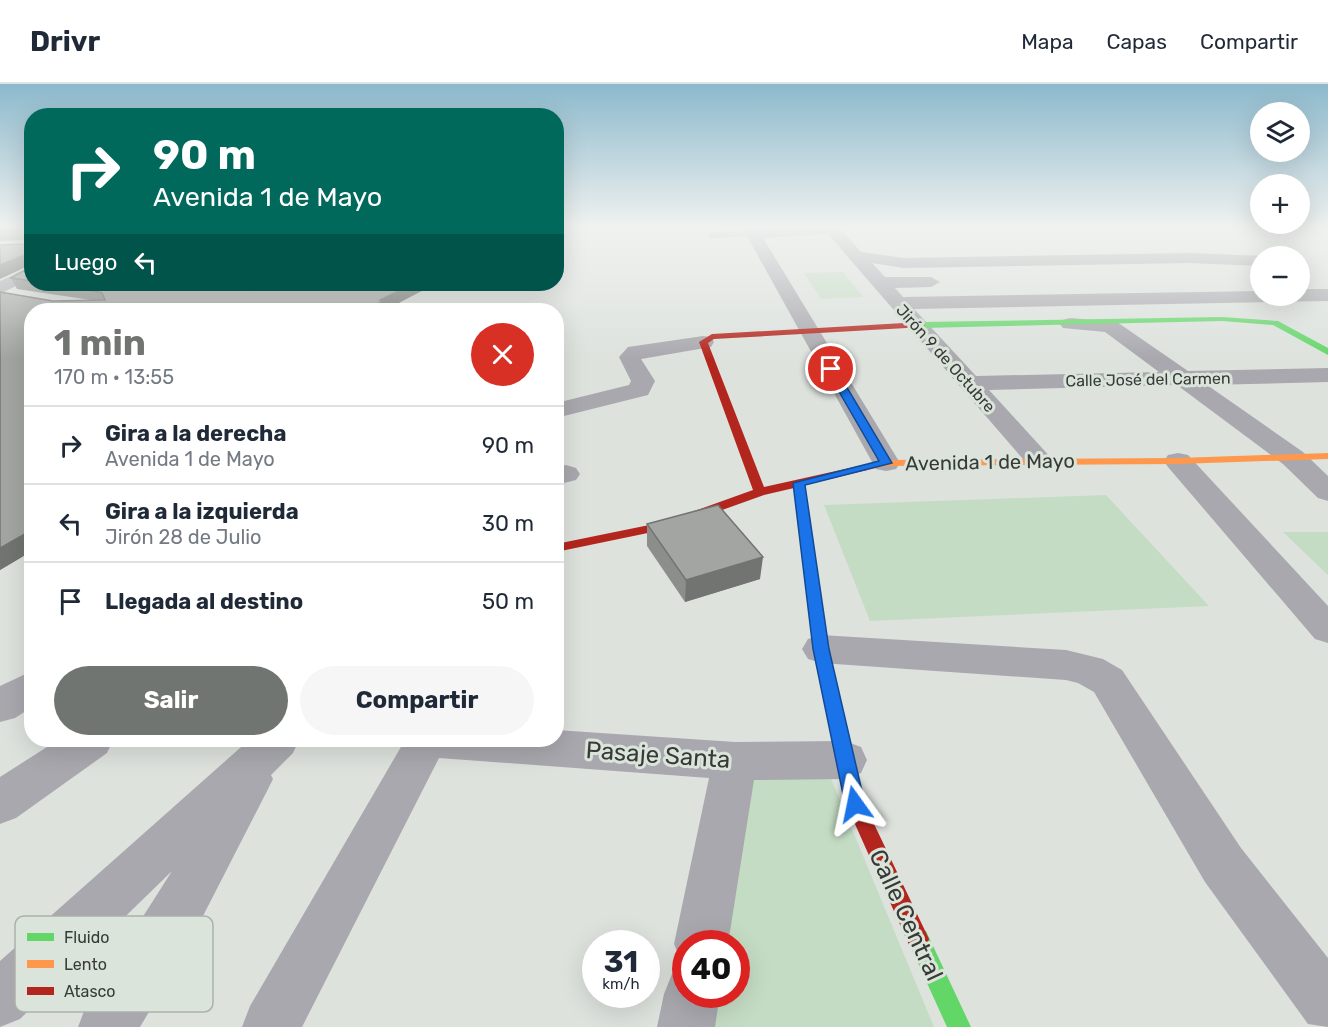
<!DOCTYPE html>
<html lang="es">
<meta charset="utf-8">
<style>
:root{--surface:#fff;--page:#f6f6f7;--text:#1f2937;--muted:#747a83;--line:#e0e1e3;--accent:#717571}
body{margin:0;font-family:Rubik,sans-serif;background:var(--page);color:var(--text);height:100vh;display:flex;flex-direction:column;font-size:22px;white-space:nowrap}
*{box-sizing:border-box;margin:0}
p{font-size:20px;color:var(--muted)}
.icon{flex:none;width:33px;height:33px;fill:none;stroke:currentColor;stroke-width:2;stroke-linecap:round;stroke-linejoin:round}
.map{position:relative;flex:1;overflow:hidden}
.panel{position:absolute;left:24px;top:219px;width:540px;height:444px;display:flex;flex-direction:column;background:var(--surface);border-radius:24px;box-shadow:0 6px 24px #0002}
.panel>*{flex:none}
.guide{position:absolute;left:24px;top:24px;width:540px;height:183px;border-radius:24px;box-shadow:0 6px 24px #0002;background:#00695c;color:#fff;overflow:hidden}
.fabs{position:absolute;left:1250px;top:18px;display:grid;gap:12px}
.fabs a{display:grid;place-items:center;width:60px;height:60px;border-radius:50%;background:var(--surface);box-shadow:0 6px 24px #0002;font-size:30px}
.speed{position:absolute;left:582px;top:846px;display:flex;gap:12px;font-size:30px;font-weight:700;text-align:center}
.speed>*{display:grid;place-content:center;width:78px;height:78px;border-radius:50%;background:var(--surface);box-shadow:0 6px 24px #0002;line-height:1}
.speed small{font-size:15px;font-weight:400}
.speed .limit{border:9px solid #d22;background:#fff;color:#111}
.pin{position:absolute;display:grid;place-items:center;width:51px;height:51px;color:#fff;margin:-26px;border:3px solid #fff;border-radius:50%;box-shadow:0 2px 6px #0007}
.me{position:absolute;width:66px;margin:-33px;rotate:348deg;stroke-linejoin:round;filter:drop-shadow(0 0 4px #0008)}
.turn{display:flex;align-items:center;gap:21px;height:126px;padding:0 30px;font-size:27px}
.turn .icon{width:78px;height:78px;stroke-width:2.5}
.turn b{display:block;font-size:42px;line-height:51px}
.then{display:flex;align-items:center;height:57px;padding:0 30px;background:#0003;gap:12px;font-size:22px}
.round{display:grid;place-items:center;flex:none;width:63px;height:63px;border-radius:32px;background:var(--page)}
.headline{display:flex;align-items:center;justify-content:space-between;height:102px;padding:0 30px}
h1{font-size:36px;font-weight:700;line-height:45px;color:var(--accent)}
.button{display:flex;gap:12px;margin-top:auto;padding:12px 30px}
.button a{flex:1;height:69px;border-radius:36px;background:var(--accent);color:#fff;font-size:24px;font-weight:700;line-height:69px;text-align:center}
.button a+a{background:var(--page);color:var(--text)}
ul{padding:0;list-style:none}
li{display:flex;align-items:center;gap:18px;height:78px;padding:0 30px;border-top:2px solid var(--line)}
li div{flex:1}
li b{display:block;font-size:22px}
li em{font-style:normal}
header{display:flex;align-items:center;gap:36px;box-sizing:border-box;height:84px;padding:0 30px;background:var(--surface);border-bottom:2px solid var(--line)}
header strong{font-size:28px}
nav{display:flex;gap:33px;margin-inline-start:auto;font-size:21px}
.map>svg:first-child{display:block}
</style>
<header>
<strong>Drivr</strong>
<nav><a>Mapa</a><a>Capas</a><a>Compartir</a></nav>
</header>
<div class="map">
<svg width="1328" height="943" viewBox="0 0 1328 943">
<rect width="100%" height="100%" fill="#dde2dd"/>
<g fill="#c5dcc4">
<path d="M843 188 863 213 821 215 804 189Z"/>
<path d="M1106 411 1209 522 870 537 824 421Z"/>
<path d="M1283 448H1328V491Z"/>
<path d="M748 688 830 692 934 943H707L712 911 736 910V860L720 859Z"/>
</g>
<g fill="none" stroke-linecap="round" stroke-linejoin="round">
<path fill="#a9a8ae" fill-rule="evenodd" d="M752 147 755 152 711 154 707 151 711 148Z"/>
<g fill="#a9a8ae" fill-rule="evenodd">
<path d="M742 143H839L861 168 904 174 1190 169 1263 172H1260V182L1190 179 904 184 872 179 885 193H931L940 198 931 203 895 204 903 213 1260 207V212H1299V205H1328V217L914 225 976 292 1159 288 1105 248 1063 244 1060 240 1063 236 1070 234 1117 238 1188 287 1328 284V298L1207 301 1303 368 1328 392V417L1318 414 1283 380 1177 301 989 306 1053 376 1049 382 1039 384 1029 382 828 150 763 154 900 379 896 385 886 387 876 385Z"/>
<path d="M32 182V194L0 210V197Z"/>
<path d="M703 252 711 253 714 258 711 263 641 275 655 297 648 311 556 334V319L629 301 631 297 619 273 628 263Z"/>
<path d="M1178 369 1188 371 1328 522V559L1315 555 1168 383 1164 377 1168 371Z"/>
<path d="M566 381 576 384 580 390 576 396 556 401V383Z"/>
<path d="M821 551 1066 566 1103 575 1122 586 1241 764 1328 874V943L1308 940 1205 798 1094 608 1078 599 1066 596 821 579 808 575 802 565 808 555Z"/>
<path d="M32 587V623L15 634 0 638V602Z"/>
<path d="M556 646 735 658 845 657 861 663 867 676 861 689 845 695 754 696 728 860H686V881L682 879 674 860 709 694 439 674 302 943H242L250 922 405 656H556Z"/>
<path d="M58 656H113L107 669 16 734 0 740V693Z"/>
<path d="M249 656H299L293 669 271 691 273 695 266 709 184 869 140 943H78L86 922 172 787 20 935 0 943V877Z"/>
<path d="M686 884V910H720L715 943H657L664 910 672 890Z"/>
</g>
<g fill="#63d668" fill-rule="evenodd">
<path d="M1222 233 1278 237 1328 264V271L1273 241 1222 237 921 244 917 241 921 238Z"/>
<path d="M918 844 926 847 971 943H947L907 855 910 847Z"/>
</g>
<path fill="#ff974d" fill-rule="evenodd" d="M1328 369V375L1178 380 886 382 863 387 857 384 859 382 886 376 1178 374Z"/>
<path fill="#b3261e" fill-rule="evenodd" d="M921 238 925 241 924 243 714 255 708 259 764 403 863 381 869 384 867 386 805 401 829 565 864 719 929 855 926 863 918 866 910 863 846 720 813 565 794 404 764 411 672 444 556 468V460L664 438 753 406 699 258 712 250Z"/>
</g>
<g fill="#8b8e8b">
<path d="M0 143H32V200H432L433 201 385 226H32V467L0 486V208L53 217 91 216 17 205 11 194 27 185V182L0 195 27 160V156L0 157Z"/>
<path d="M647 440 760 495 685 518 647 462Z"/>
</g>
<g fill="#717471">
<path d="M27 170 32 180 0 195V181Z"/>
<path d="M413 200H432L433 201 385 226H366L380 216Z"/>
<path d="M32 446V467L0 486V464Z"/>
<path d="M763 473 760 495 685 518 686 496Z"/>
</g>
<g fill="#a2a5a2" stroke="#717471" stroke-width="1.5">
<path d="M0 143H32V197L11 194 27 185V170L0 181V161L27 160 28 147H0Z"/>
<path d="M47 200H413L380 216 383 217 366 226H32V446L0 464V208L53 217 105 216 102 209 94 207Z"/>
<path d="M718 421 763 473 686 496 647 440Z"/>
</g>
<linearGradient id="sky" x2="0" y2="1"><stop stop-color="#8cb9cc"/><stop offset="0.52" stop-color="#f0f2f0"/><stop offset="1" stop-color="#f0f2f0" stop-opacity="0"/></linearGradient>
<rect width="1328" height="275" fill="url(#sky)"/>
<path fill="#1a73e8" stroke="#114b97" stroke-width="1.5" d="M831 282 836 285 892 379 805 401 829 565 865 720 862 726 855 729 848 726 845 720 813 565 793 399 879 377 826 285Z"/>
<g text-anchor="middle" stroke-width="6" stroke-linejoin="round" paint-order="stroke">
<g font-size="16" fill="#373a37" stroke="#dbe4db">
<text transform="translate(946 274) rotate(48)" y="6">Jirón 9 de Octubre</text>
<text transform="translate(1148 295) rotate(-1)" y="6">Calle José del Carmen</text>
</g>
<g font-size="20" fill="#373a37" stroke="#dbe4db">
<text transform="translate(990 378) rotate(-1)" y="7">Avenida 1 de Mayo</text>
</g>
<g font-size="24" fill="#373a37" stroke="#dbe4db">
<text transform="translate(658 671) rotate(4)" y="8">Pasaje Santa</text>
<text transform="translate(906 831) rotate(65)" y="8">Calle Central</text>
</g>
</g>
<rect x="15" y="832" width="198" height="96" rx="9" fill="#dbe4db" stroke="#aab1aa" stroke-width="1.5"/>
<rect x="27" y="849" width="27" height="8" fill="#63d668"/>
<rect x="27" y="876" width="27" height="8" fill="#ff974d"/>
<rect x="27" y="903" width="27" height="8" fill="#b3261e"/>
<g font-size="16" fill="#373a37">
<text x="64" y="859">Fluido</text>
<text x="64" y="886">Lento</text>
<text x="64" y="913">Atasco</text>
</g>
</svg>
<div class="fabs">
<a><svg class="icon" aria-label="layers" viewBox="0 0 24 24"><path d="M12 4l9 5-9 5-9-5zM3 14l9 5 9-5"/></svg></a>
<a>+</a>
<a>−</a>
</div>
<div class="speed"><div>31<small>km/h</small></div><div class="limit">40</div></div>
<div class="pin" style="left:831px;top:285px;background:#d93025"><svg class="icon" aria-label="arrive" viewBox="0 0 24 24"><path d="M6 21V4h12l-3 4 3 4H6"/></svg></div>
<svg class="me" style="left:855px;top:720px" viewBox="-20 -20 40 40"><path d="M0-17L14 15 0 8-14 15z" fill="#1a73e8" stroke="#fff" stroke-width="4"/></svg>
<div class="guide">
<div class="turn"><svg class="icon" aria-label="right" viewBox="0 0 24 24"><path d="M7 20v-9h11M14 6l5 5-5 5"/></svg><div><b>90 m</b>Avenida 1 de Mayo</div></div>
<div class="then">Luego<svg class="icon" aria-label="left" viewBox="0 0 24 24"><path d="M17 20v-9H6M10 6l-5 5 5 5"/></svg></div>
</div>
<section class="panel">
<div class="headline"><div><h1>1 min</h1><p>170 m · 13:55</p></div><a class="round" style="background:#d93025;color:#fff"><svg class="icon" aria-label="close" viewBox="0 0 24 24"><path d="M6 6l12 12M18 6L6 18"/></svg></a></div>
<ul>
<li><svg class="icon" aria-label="right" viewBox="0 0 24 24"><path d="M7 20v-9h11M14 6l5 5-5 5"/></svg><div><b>Gira a la derecha</b><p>Avenida 1 de Mayo</p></div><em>90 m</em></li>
<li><svg class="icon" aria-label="left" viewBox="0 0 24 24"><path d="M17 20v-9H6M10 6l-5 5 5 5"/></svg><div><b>Gira a la izquierda</b><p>Jirón 28 de Julio</p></div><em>30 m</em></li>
<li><svg class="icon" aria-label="arrive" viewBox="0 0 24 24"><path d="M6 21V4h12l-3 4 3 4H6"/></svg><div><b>Llegada al destino</b></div><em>50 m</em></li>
</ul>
<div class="button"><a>Salir</a><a>Compartir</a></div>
</section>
</div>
